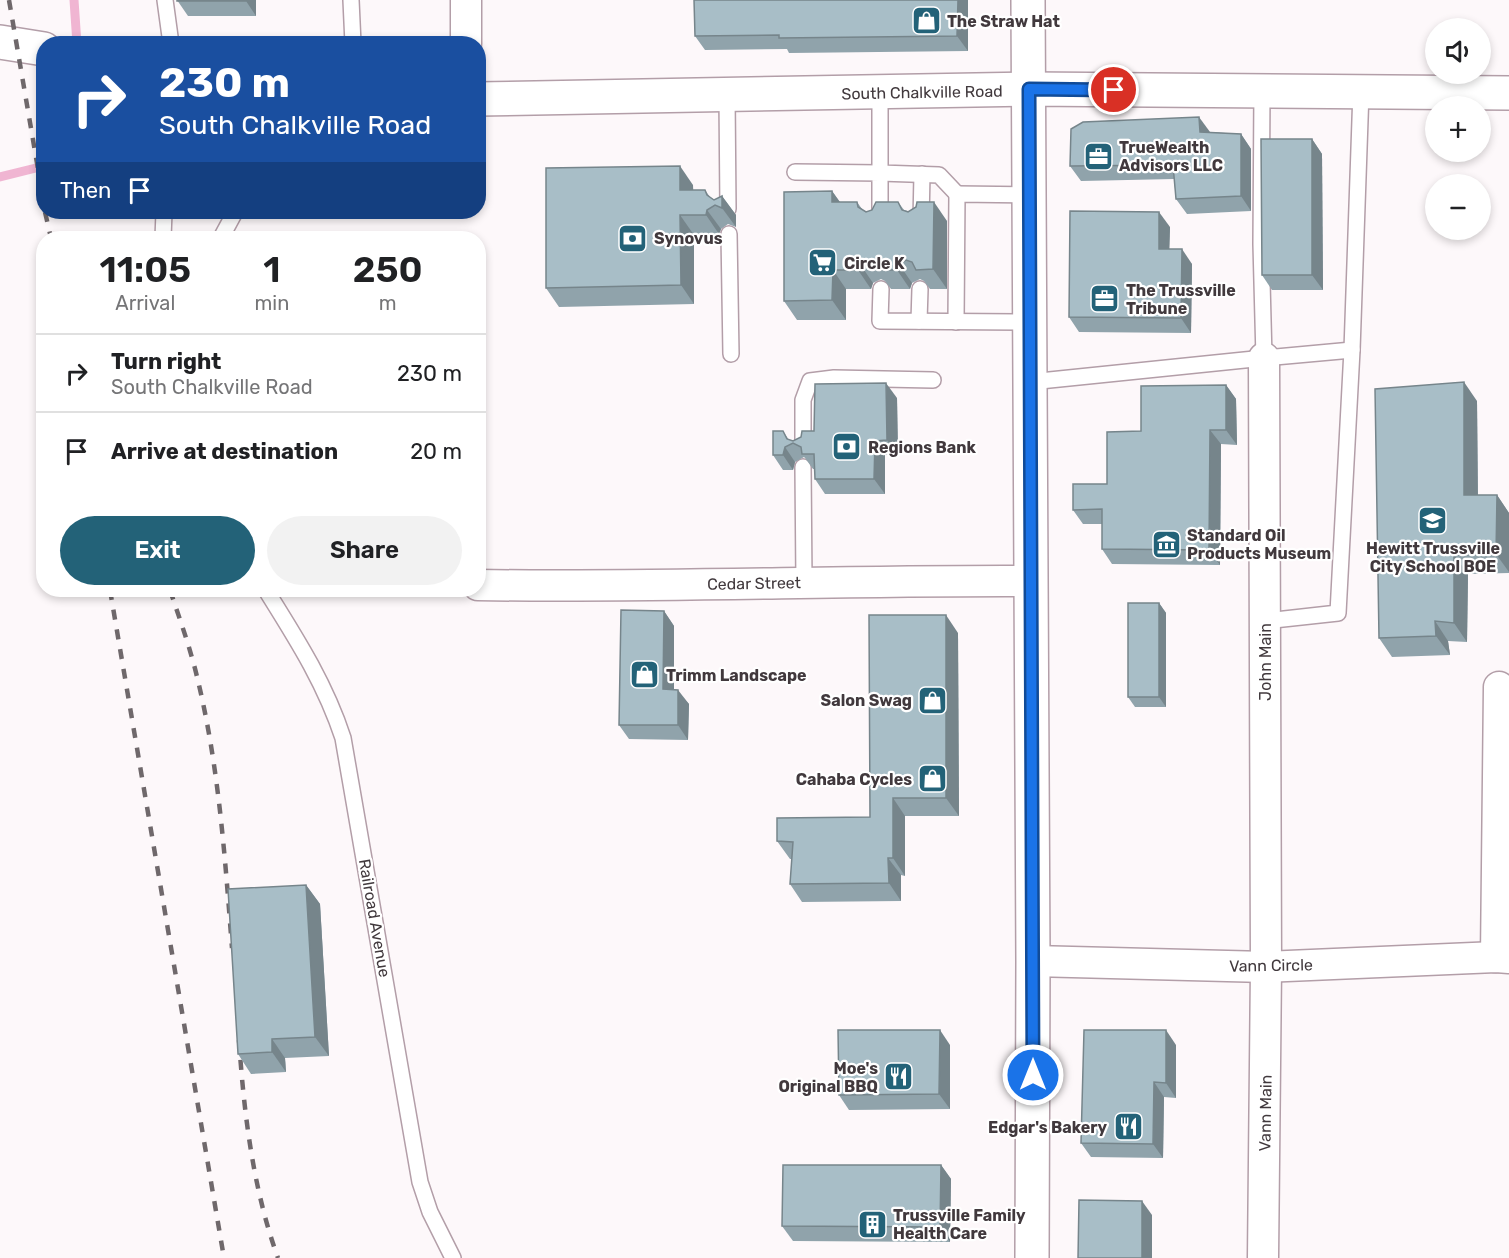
<!DOCTYPE html>
<meta charset="utf-8">
<style>
:root{--surface:#fff;--page:#f2f2f2;--text:#202124;--muted:#757577;--line:#e0e0e0;--accent:#236278}
body{margin:0;font-family:Rubik,sans-serif;background:var(--page);color:var(--text);height:100vh;display:flex;flex-direction:column;font-size:22px;white-space:nowrap}
*{box-sizing:border-box;margin:0}
p{font-size:20px;color:var(--muted)}
.icon{flex:none;width:33px;height:33px;fill:none;stroke:currentColor;stroke-width:2;stroke-linecap:round;stroke-linejoin:round}
.map{position:relative;flex:1;overflow:hidden}
.drawer{position:absolute;left:36px;top:231px;width:450px;height:366px;display:flex;flex-direction:column;background:var(--surface);border-radius:24px;box-shadow:0 3px 9px #0003}
.drawer>*{flex:none}
.hud{position:absolute;left:36px;top:36px;width:450px;height:183px;border-radius:24px;box-shadow:0 3px 9px #0003;background:#1a4fa0;color:#fff;overflow:hidden}
.fabs{position:absolute;left:1425px;top:18px;display:grid;gap:12px}
.fabs a{display:grid;place-items:center;width:66px;height:66px;border-radius:50%;background:var(--surface);box-shadow:0 3px 9px #0003;font-size:30px}
.pin{position:absolute;display:grid;place-items:center;width:51px;height:51px;color:#fff;margin:-26px;border:3px solid #fff;border-radius:50%;box-shadow:0 2px 6px #0007}
.me{position:absolute;width:66px;margin:-33px;rotate:0deg;stroke-linejoin:round;filter:drop-shadow(0 0 4px #0008)}
.turn{display:flex;align-items:center;gap:21px;height:126px;padding:0 24px;font-size:27px}
.turn .icon{width:78px;height:78px;stroke-width:2.5}
.turn b{display:block;font-size:42px;line-height:51px}
.then{display:flex;align-items:center;height:57px;padding:0 24px;background:#0003;gap:12px;font-size:22px}
.eta{display:flex;justify-content:space-evenly;align-items:center;height:102px;text-align:center}
.eta b{font-size:36px;font-weight:600;line-height:42px}
.cta{display:flex;gap:12px;margin-top:auto;padding:12px 24px}
.cta a{flex:1;height:69px;border-radius:36px;background:var(--accent);color:#fff;font-size:24px;font-weight:600;line-height:69px;text-align:center}
.cta a+a{background:var(--page);color:var(--text)}
ul{padding:0;list-style:none}
li{display:flex;align-items:center;gap:18px;height:78px;padding:0 24px;border-top:2px solid var(--line)}
li div{flex:1}
li b{display:block;font-size:22px}
li em{font-style:normal}
.map>svg:first-child{display:block}
</style>
<div class="map">
<svg width="1509" height="1258" viewBox="0 0 1509 1258">
<rect width="100%" height="100%" fill="#fdf8fa"/>
<g fill="none" stroke-linecap="round" stroke-linejoin="round">
<g stroke="#f0b5d2" stroke-width="9">
<path d="M74 0 77 44"/>
<path d="M0 177 44 166"/>
</g>
<defs>
<g id="service">
<path d="M165 0 171 44"/>
<path d="M351 0 353 44"/>
<path d="M880 93V173L939 175 957 194"/>
<path d="M727 96 728 209"/>
<path d="M795 172 880 173V221"/>
<path d="M921 221 922 174"/>
<path d="M729 234 731 354"/>
<path d="M163 238 164 212"/>
<path d="M221 238 235 212"/>
<path d="M881 289 880 321 1030 322"/>
<path d="M919 321 920 289"/>
<path d="M956 322 957 194 1029 195"/>
<path d="M1264 358 1352 350"/>
<path d="M1030 382 1264 358 1261 244 1262 90"/>
<path d="M803 446V400L810 381 834 378 933 380"/>
<path d="M803 467 804 582"/>
<path d="M266 590C296 638 325 683 343 738L420 1182 430 1212 453 1258"/>
<path d="M1265 621 1338 613 1352 350 1361 91"/>
</g>
<g id="minor">
<path d="M466 44V0"/>
<path d="M478 585C662 588 846 580 1030 581"/>
<path d="M1496 957 1499 687"/>
<path d="M1033 961 1266 967 1496 957 1509 958"/>
<path d="M1263 1258 1266 967 1264 358"/>
</g>
<g id="secondary">
<path d="M0 42 44 49"/>
<path d="M478 99 1029 89 1509 93"/>
</g>
<path id="primary" d="M1028 0 1033 961 1032 1258"/>
</defs>
<use href="#service" stroke="#b39ea8" stroke-width="18"/>
<use href="#minor" stroke="#b39ea8" stroke-width="33"/>
<use href="#secondary" stroke="#b39ea8" stroke-width="36"/>
<use href="#primary" stroke="#b39ea8" stroke-width="36"/>
<use href="#service" stroke="#fff" stroke-width="15"/>
<use href="#minor" stroke="#fff" stroke-width="30"/>
<use href="#secondary" stroke="#fff" stroke-width="33"/>
<use href="#primary" stroke="#fff" stroke-width="33"/>
<g stroke="#6f686b" stroke-width="4.5" stroke-dasharray="10 10" stroke-linecap="butt">
<path d="M9 0 44 204"/>
<path d="M45 212 51 238"/>
<path d="M110 590 224 1258"/>
<path d="M170 590C180 620 191 650 198 681 219 768 225 858 232 948"/>
<path d="M239 1040C244 1114 253 1189 278 1258"/>
</g>
</g>
<g fill="#90a3ab">
<path d="M177 0H256V16H188Z"/>
<path d="M694 0H968V51L789 53 787 49 705 50 695 36Z"/>
<path d="M1210 132 1241 134 1251 149V211L1187 214 1176 199 1174 179 1081 181 1070 166Z"/>
<path d="M1312 139 1322 154 1323 290H1272L1262 275Z"/>
<path d="M693 185V190H705L710 197 714 200 722 196 736 215V227L728 224 721 229 719 234 694 235V304L559 307 546 288Z"/>
<path d="M832 191 840 202H857L862 209 866 212 898 202 904 210 947 221V289H930L924 281 920 279 912 283 910 289H891L885 281 881 279 873 283 871 289H846V320H797L784 301Z"/>
<path d="M1170 227 1169 249 1192 264 1191 333 1079 332 1069 317Z"/>
<path d="M1226 385 1236 399 1237 445 1221 444 1220 565 1112 564 1102 549V524H1083L1073 510 1107 484 1141 431Z"/>
<path d="M897 398 898 455H885V494H825L815 479V469H813L805 458 804 457 795 462 793 470H783L773 455 783 431 789 440 793 441 814 431Z"/>
<path d="M1477 401 1478 495H1497L1509 513V573L1468 574 1467 642 1448 641 1450 655 1392 657 1379 638Z"/>
<path d="M1159 603 1166 613V707H1135L1128 697Z"/>
<path d="M664 611 674 626V689L689 704 688 740 629 739 619 725Z"/>
<path d="M958 633 959 816H905V876L901 875V901L802 902 790 884 792 859H790L777 841 870 817Z"/>
<path d="M306 885 320 904 329 1056 285 1058 286 1072 251 1074 238 1054Z"/>
<path d="M950 1045V1109L849 1110 839 1095Z"/>
<path d="M1176 1045V1098L1164 1097 1163 1158 1091 1157 1081 1143Z"/>
<path d="M941 1165 951 1179 950 1242 793 1241 782 1226Z"/>
</g>
<g fill="#76858b">
<path d="M246 0H256V16L246 1Z"/>
<path d="M958 0H968V51L957 36Z"/>
<path d="M1199 117 1210 132V147L1200 132Z"/>
<path d="M1241 134 1251 149V211L1241 196Z"/>
<path d="M1312 139 1322 154 1323 290 1312 275Z"/>
<path d="M680 166 693 185 694 209 680 190Z"/>
<path d="M832 191 846 211 832 202Z"/>
<path d="M722 196 736 215V227L722 208Z"/>
<path d="M934 202 947 221V289L933 269Z"/>
<path d="M707 210 721 229 719 234 706 215Z"/>
<path d="M1159 212 1170 227 1169 264 1159 249Z"/>
<path d="M680 215 694 235V304L681 285Z"/>
<path d="M1182 249 1192 264 1191 333 1181 318Z"/>
<path d="M860 264 873 283 871 289 858 270Z"/>
<path d="M899 264 912 283 910 289 897 270Z"/>
<path d="M833 270 846 289V320L832 300Z"/>
<path d="M1464 382 1477 401 1478 514 1464 495Z"/>
<path d="M886 383 897 398 898 455 887 440Z"/>
<path d="M1226 385 1236 399 1237 445 1226 430Z"/>
<path d="M1210 430 1221 444 1220 565 1209 550Z"/>
<path d="M875 441 885 455V494L874 479Z"/>
<path d="M785 447 795 462 793 470 783 455Z"/>
<path d="M1497 495 1509 513V572L1496 554Z"/>
<path d="M1454 555 1468 574 1467 642 1454 623Z"/>
<path d="M1159 603 1166 613V707L1159 697Z"/>
<path d="M664 611 674 626V704L663 689Z"/>
<path d="M946 615 958 633 959 816 946 798Z"/>
<path d="M1435 621 1448 641 1450 655 1436 636Z"/>
<path d="M678 690 689 704 688 740 678 725Z"/>
<path d="M893 798 905 816V876L893 858Z"/>
<path d="M888 858 901 875V901L889 883Z"/>
<path d="M306 885 320 904 329 1056 315 1037Z"/>
<path d="M940 1030 950 1045V1109L939 1094Z"/>
<path d="M1166 1030 1176 1045V1098L1166 1083Z"/>
<path d="M272 1039 285 1058 286 1072 272 1052Z"/>
<path d="M1154 1082 1164 1097 1163 1158 1153 1144Z"/>
<path d="M941 1165 951 1179 950 1242 940 1227Z"/>
<path d="M1142 1201 1152 1215V1258H1142Z"/>
</g>
<g fill="#a8bec7" stroke="#76858b" stroke-width="1.5">
<rect x="177" y="0" width="69" height="1"/>
<path d="M694 0H958L957 36 779 38V35L695 36Z"/>
<path d="M1199 117 1200 132 1241 134V196L1176 199 1173 165 1070 166 1071 129 1083 122Z"/>
<path d="M1261 139H1312V275H1262Z"/>
<path d="M680 166V190H705L707 195 714 200 722 196V208L715 205 707 210 706 215H680L681 285 546 288V168Z"/>
<path d="M832 191V202H857L858 207 866 212 872 210 876 202H898L902 210 908 212 916 207 917 202H934L933 269 916 270 912 262 906 260 899 264 897 270H877L873 262 867 260 860 264 858 270H833L832 300 784 301V192Z"/>
<path d="M1070 211 1159 212V249H1182L1181 318 1069 317Z"/>
<path d="M1464 382V495H1497L1496 554 1454 555V623L1435 621 1436 636 1379 638 1375 389Z"/>
<path d="M886 383 887 440 875 441 874 479H815L814 454H802L801 447 793 443 785 447 783 455H773V431H783L787 439 793 441 801 437 802 431H814L815 384Z"/>
<path d="M1226 385V430H1210L1209 550 1102 549V509L1073 510V484H1107V432L1141 431V386Z"/>
<rect x="1128" y="603" width="31" height="94"/>
<path d="M621 610 664 611 663 689 678 690V725H619Z"/>
<path d="M869 615H946V798H893V858H888L889 883 790 884 793 842 777 841V818L870 817Z"/>
<path d="M306 885 315 1037 272 1039V1052L238 1054 228 889Z"/>
<path d="M838 1030H940L939 1094 839 1095Z"/>
<path d="M1084 1030H1166V1083L1154 1082 1153 1144 1081 1143Z"/>
<path d="M783 1165H941L940 1227 782 1226Z"/>
<path d="M1079 1200 1142 1201V1258H1078Z"/>
</g>
<g fill="none" stroke-linecap="round" stroke-linejoin="round">
<defs>
<path id="route" d="M1033 1075 1029 89 1114 90"/>
</defs>
<use href="#route" stroke="#114b97" stroke-width="15"/>
<use href="#route" stroke="#1a73e8" stroke-width="10"/>
</g>
<defs>
<symbol id="shop-square" viewBox="-11 -11 22 22"><rect x="-9" y="-9" width="18" height="18" rx="4" fill="#236278" stroke="#fff"/><path d="M-5-2.5h2.3a2.7 3.5 0 0 1 5.4 0H5L5.5 6h-11ZM-1.5-2.5h3a1.5 2.3 0 0 0-3 0Z" fill="#fff"/></symbol>
<symbol id="office-square" viewBox="-11 -11 22 22"><rect x="-9" y="-9" width="18" height="18" rx="4" fill="#236278" stroke="#fff"/><path d="M-6-3h4V-5.5h4V-3h4V5H-6ZM-1-4.5V-3h2v-1.5ZM-6 0V1H6V0Z" fill="#fff"/></symbol>
<symbol id="bank-square" viewBox="-11 -11 22 22"><rect x="-9" y="-9" width="18" height="18" rx="4" fill="#236278" stroke="#fff"/><path d="M-6-4H6V4H-6ZM0-2.3a2.3 2.3 0 1 0 0 4.6a2.3 2.3 0 1 0 0-4.6Z" fill="#fff"/></symbol>
<symbol id="supermarket-square" viewBox="-11 -11 22 22"><rect x="-9" y="-9" width="18" height="18" rx="4" fill="#236278" stroke="#fff"/><path d="M-6-5.5h2.5l.6 2H6L4.5 2H-2.5L-4.4-4H-6ZM-1.5 3.2a1.3 1.3 0 1 0 .1 0ZM3 3.2a1.3 1.3 0 1 0 .1 0Z" fill="#fff"/></symbol>
<symbol id="school-square" viewBox="-11 -11 22 22"><rect x="-9" y="-9" width="18" height="18" rx="4" fill="#236278" stroke="#fff"/><path d="M0-5L7-2L0 1L-7-2ZM-4 1L0 2.5L4 1V4Q0 6-4 4Z" fill="#fff"/></symbol>
<symbol id="museum-square" viewBox="-11 -11 22 22"><rect x="-9" y="-9" width="18" height="18" rx="4" fill="#236278" stroke="#fff"/><path d="M0-6L6-3V-2H-6V-3ZM-5-1h2V3h-2ZM-1-1h2V3h-2ZM3-1h2V3H3ZM-6 4H6V6H-6Z" fill="#fff"/></symbol>
<symbol id="restaurant-square" viewBox="-11 -11 22 22"><rect x="-9" y="-9" width="18" height="18" rx="4" fill="#236278" stroke="#fff"/><path d="M-5-6h1v4h1v-4h1v4h1v-4h1v5L-1.5 .5V6h-2V.5L-5-1ZM5-6V6H3V1.5H1.5Q1.5-4 5-6Z" fill="#fff"/></symbol>
<symbol id="building-square" viewBox="-11 -11 22 22"><rect x="-9" y="-9" width="18" height="18" rx="4" fill="#236278" stroke="#fff"/><path d="M-4-6H4V6H1V3H-1V6H-4ZM-2.5-4.3h1.7v1.8h-1.7ZM.8-4.3h1.7v1.8H.8ZM-2.5-1h1.7V.8h-1.7ZM.8-1h1.7V.8H.8Z" fill="#fff"/></symbol>
</defs>
<g fill-rule="evenodd">
<use href="#shop-square" x="910" y="4" width="33" height="33"/>
<use href="#office-square" x="1082" y="140" width="33" height="33"/>
<use href="#bank-square" x="616" y="222" width="33" height="33"/>
<use href="#supermarket-square" x="806" y="246" width="33" height="33"/>
<use href="#office-square" x="1088" y="282" width="33" height="33"/>
<use href="#bank-square" x="830" y="430" width="33" height="33"/>
<use href="#school-square" x="1416" y="504" width="33" height="33"/>
<use href="#museum-square" x="1150" y="528" width="33" height="33"/>
<use href="#shop-square" x="628" y="658" width="33" height="33"/>
<use href="#shop-square" x="916" y="684" width="33" height="33"/>
<use href="#shop-square" x="916" y="762" width="33" height="33"/>
<use href="#restaurant-square" x="882" y="1060" width="33" height="33"/>
<use href="#restaurant-square" x="1112" y="1110" width="33" height="33"/>
<use href="#building-square" x="856" y="1208" width="33" height="33"/>
</g>
<g text-anchor="middle" stroke-width="4.5" stroke-linejoin="round" paint-order="stroke">
<g font-size="16" font-weight="bold" fill="#41393d" stroke="#fff" text-anchor="start">
<text x="947" y="27">The Straw Hat</text>
<text x="1119" y="153">TrueWealth<tspan x="1119" dy="18">Advisors LLC</tspan></text>
<text x="654" y="244">Synovus</text>
<text x="844" y="269">Circle K</text>
<text x="1126" y="296">The Trussville<tspan x="1126" dy="18">Tribune</tspan></text>
<text x="868" y="453">Regions Bank</text>
<text x="1187" y="541">Standard Oil<tspan x="1187" dy="18">Products Museum</tspan></text>
<text x="1433" y="554" text-anchor="middle">Hewitt Trussville<tspan x="1433" dy="18">City School BOE</tspan></text>
<text x="666" y="681">Trimm Landscape</text>
<text x="912" y="706" text-anchor="end">Salon Swag</text>
<text x="912" y="785" text-anchor="end">Cahaba Cycles</text>
<text x="878" y="1074" text-anchor="end">Moe's<tspan x="878" dy="18">Original BBQ</tspan></text>
<text x="1107" y="1133" text-anchor="end">Edgar's Bakery</text>
<text x="893" y="1221">Trussville Family<tspan x="893" dy="18">Health Care</tspan></text>
</g>
<g font-size="16" fill="#41393d" stroke="#fff">
<text transform="translate(922 92) rotate(-1)" y="6">South Chalkville Road</text>
<text transform="translate(754 583) rotate(-1)" y="6">Cedar Street</text>
<text transform="translate(1265 662) rotate(-90)" y="6">John Main</text>
<text transform="translate(375 918) rotate(80)" y="6">Railroad Avenue</text>
<text transform="translate(1271 965) rotate(-1)" y="6">Vann Circle</text>
<text transform="translate(1265 1113) rotate(-89)" y="6">Vann Main</text>
</g>
</g>
</svg>
<div class="fabs">
<a><svg class="icon" aria-label="sound" viewBox="0 0 24 24"><path d="M4 9h4l5-4v14l-5-4H4zM17 9q2 3 0 6"/></svg></a>
<a>+</a>
<a>−</a>
</div>
<div class="pin" style="left:1114px;top:90px;background:#d93025"><svg class="icon" aria-label="arrive" viewBox="0 0 24 24"><path d="M6 21V4h12l-3 4 3 4H6"/></svg></div>
<svg class="me" style="left:1033px;top:1075px" viewBox="-20 -20 40 40"><circle r="17" fill="#1a73e8" stroke="#fff" stroke-width="3"/><path d="M0-11L8 9 0 5-8 9z" fill="#fff"/></svg>
<div class="hud">
<div class="turn"><svg class="icon" aria-label="right" viewBox="0 0 24 24"><path d="M7 20v-9h11M14 6l5 5-5 5"/></svg><div><b>230 m</b>South Chalkville Road</div></div>
<div class="then">Then<svg class="icon" aria-label="arrive" viewBox="0 0 24 24"><path d="M6 21V4h12l-3 4 3 4H6"/></svg></div>
</div>
<section class="drawer">
<div class="eta">
<div><b>11:05</b><p>Arrival</p></div>
<div><b>1</b><p>min</p></div>
<div><b>250</b><p>m</p></div>
</div>
<ul>
<li><svg class="icon" aria-label="right" viewBox="0 0 24 24"><path d="M7 20v-9h11M14 6l5 5-5 5"/></svg><div><b>Turn right</b><p>South Chalkville Road</p></div><em>230 m</em></li>
<li><svg class="icon" aria-label="arrive" viewBox="0 0 24 24"><path d="M6 21V4h12l-3 4 3 4H6"/></svg><div><b>Arrive at destination</b></div><em>20 m</em></li>
</ul>
<div class="cta"><a>Exit</a><a>Share</a></div>
</section>
</div>
